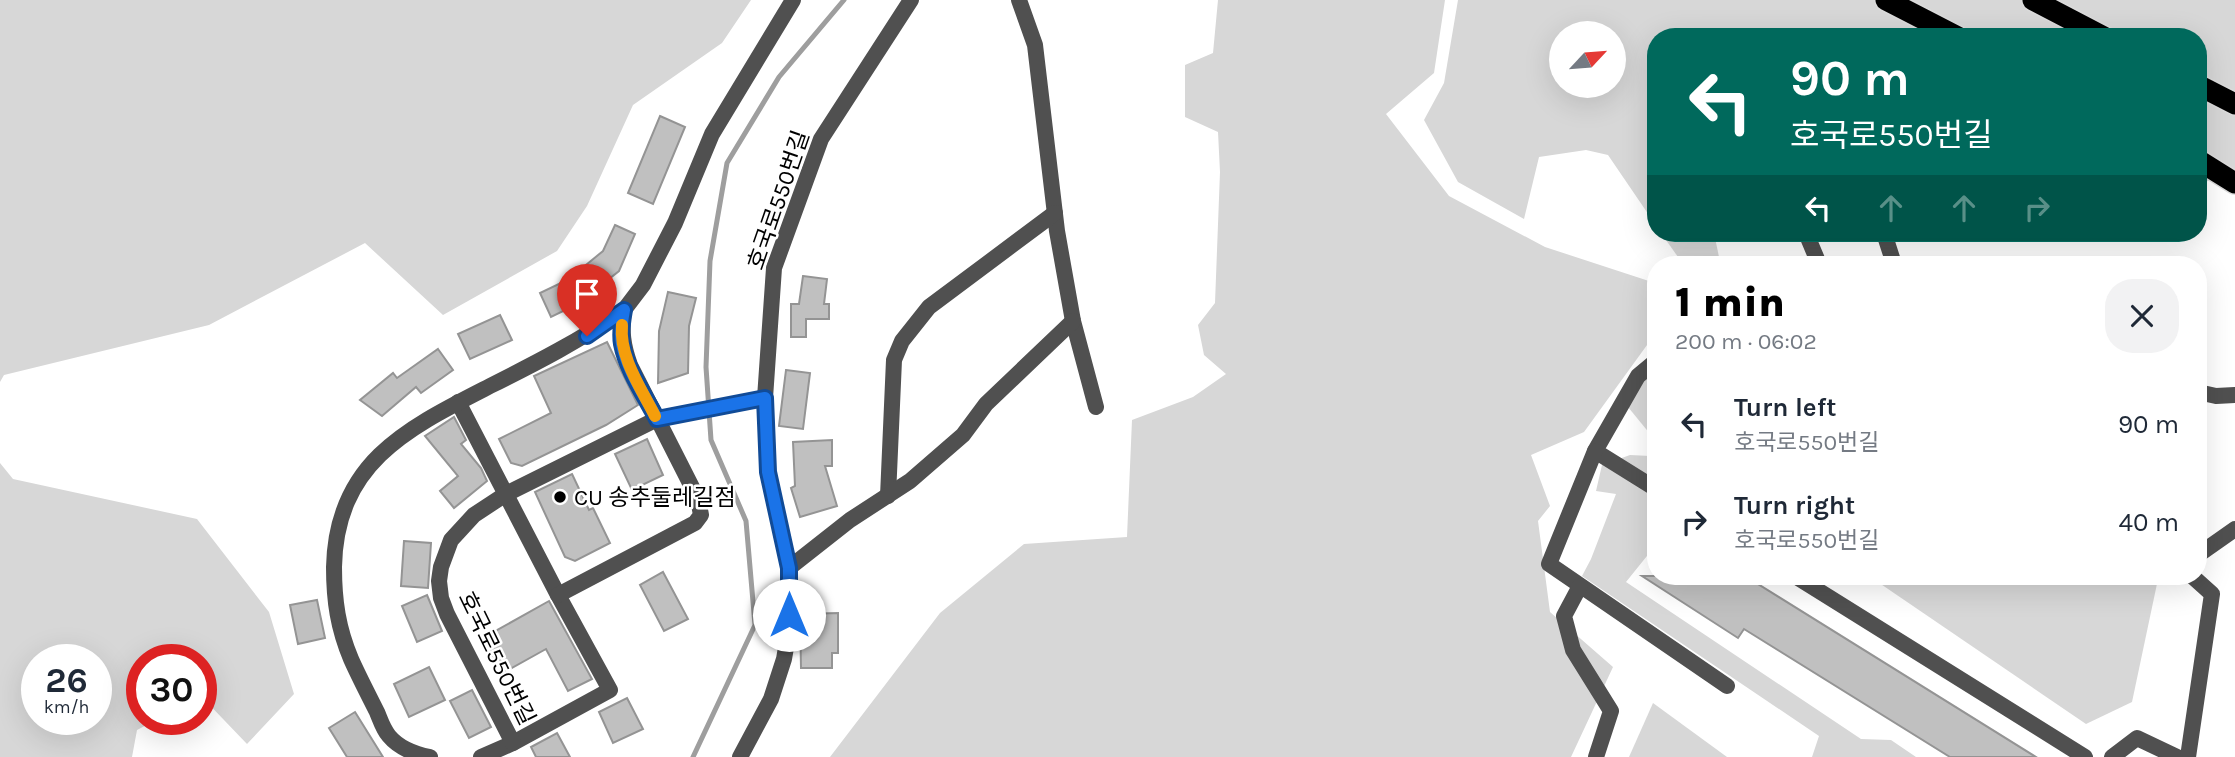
<!DOCTYPE html>
<meta charset="utf-8">
<style>
:root{--surface:#fff;--page:#f2f2f3;--text:#1f2937;--muted:#747a83;--accent:#000}
body{margin:0;font-family:Karla,"Noto Sans KR",sans-serif;background:var(--page);color:var(--text);height:100vh;display:flex;flex-direction:column;font-size:26px;white-space:nowrap}
*{box-sizing:border-box;margin:0}
p{font-size:23px;color:var(--muted)}
.icon{flex:none;width:38px;height:38px;fill:none;stroke:currentColor;stroke-width:2;stroke-linecap:round;stroke-linejoin:round}
.map{position:relative;flex:1;overflow:hidden}
.panel{position:absolute;left:1647px;top:256px;width:560px;height:329px;display:flex;flex-direction:column;background:var(--surface);border-radius:28px;box-shadow:0 7px 28px #0002}
.panel>*{flex:none}
.guide{position:absolute;left:1647px;top:28px;width:560px;height:214px;border-radius:28px;box-shadow:0 7px 28px #0002;background:#00695c;color:#fff;overflow:hidden}
.needle{width:46px;rotate:64deg}
.fabs{position:absolute;left:1549px;top:21px;display:grid;gap:14px}
.fabs a{display:grid;place-items:center;width:77px;height:77px;border-radius:50%;background:var(--surface);box-shadow:0 7px 28px #0002;font-size:35px}
.speed{position:absolute;left:21px;top:644px;display:flex;gap:14px;font-size:35px;font-weight:700;text-align:center}
.speed>*{display:grid;place-content:center;width:91px;height:91px;border-radius:50%;background:var(--surface);box-shadow:0 7px 28px #0002;line-height:1}
.speed small{font-size:18px;font-weight:400}
.speed .limit{border:10px solid #d22;background:#fff;color:#111}
.pin{position:absolute;display:grid;place-items:center;width:60px;height:60px;color:#fff;margin:-72px -30px;border-radius:50% 50% 50% 0;rotate:-45deg;box-shadow:0 0 7px #0007}
.pin .icon{rotate:45deg}
.me{position:absolute;width:77px;margin:-38px;rotate:0deg;stroke-linejoin:round;filter:drop-shadow(0 0 5px #0008)}
.turn{display:flex;align-items:center;gap:24px;height:147px;padding:0 28px;font-size:32px}
.turn .icon{width:91px;height:91px;stroke-width:2.5}
.turn b{display:block;font-size:49px;line-height:60px}
.lanes{display:flex;align-items:center;height:66px;padding:0 28px;background:#0003;justify-content:center;gap:35px;direction:ltr}
.lanes .off{opacity:.35}
.round{display:grid;place-items:center;flex:none;width:74px;height:74px;border-radius:28px;background:var(--page)}
.summary{display:flex;align-items:center;justify-content:space-between;height:119px;padding:0 28px}
h1{font-size:42px;font-weight:800;line-height:52px;color:var(--accent)}
ul{padding:0;list-style:none}
li{display:flex;align-items:center;gap:21px;height:98px;padding:0 28px}
li div{flex:1}
li b{display:block;font-size:26px}
li em{font-style:normal}
.map>svg:first-child{display:block}
</style>
<div class="map">
<svg width="2235" height="757" viewBox="0 0 2235 757">
<rect width="100%" height="100%" fill="#fff"/>
<g fill="#d7d7d7" fill-rule="evenodd">
<path d="M0 0H751L722 43 633 105 587 206 557 251 443 315 365 243 209 325 4 375 0 382Z"/>
<path d="M1218 0H1445L1434 73 1386 114 1449 196 1545 247 1655 283V334L1584 432 1531 455 1550 506 1538 521 1550 612 1613 667 1571 757H830L940 613 1024 544 1127 537 1132 420 1193 397 1226 374 1204 355 1198 325 1215 303 1220 172 1218 132 1185 117V65L1213 53Z"/>
<path d="M1458 0H2235V170L2198 185V37H1656L1655 224 1608 155 1586 150 1539 157 1524 219 1458 182 1424 120 1444 83ZM1561 33H1614V86H1561Z"/>
<path d="M1661 233H1714L1719 257 1708 264H1683Z"/>
<path d="M1648 373 1655 381V440L1628 407Z"/>
<path d="M1655 443V546L1626 582 1861 739 1891 740 1916 757H1812L1819 736 1582 576 1591 559 1616 494 1596 491 1602 465 1630 455 1650 456Z"/>
<path d="M0 463 13 479 197 519 269 612 294 694 247 744 201 696V660H142V719H158L137 730 132 757H0ZM37 660H96V719H37Z"/>
<path d="M1869 576H2153L2158 579 2132 702 2086 724Z"/>
<path d="M1653 703 1727 757H1629Z"/>
</g>
<g fill="none" stroke-linecap="round" stroke-linejoin="round">
<path stroke="#9e9e9e" stroke-width="5" d="M693 757 755 625 746 521 711 440 706 367 710 261 727 163 779 77 844 0"/>
</g>
<g fill="#c0c0c0" stroke="#949494" stroke-width="2">
<path d="M660 116 685 127 653 204 628 193Z"/>
<path d="M615 225 635 234 619 271 585 298 586 300 551 317 540 293 584 272 581 269 603 251Z"/>
<path d="M803 276 827 279 824 304H829V319H806V337H791V304H799Z"/>
<path d="M668 292 696 298 689 326 688 373 658 383 659 331Z"/>
<path d="M500 315 512 340 470 359 458 334Z"/>
<path d="M607 342 638 405 606 425 522 466 511 463 499 439 551 413 534 376Z"/>
<path d="M438 349 453 370 421 393 416 387 382 416 360 400 393 373 397 378Z"/>
<path d="M786 370 810 373 803 429 779 426Z"/>
<path d="M454 417 466 440 461 444 481 468 487 481 454 508 440 491 458 476 425 436Z"/>
<path d="M647 439 663 475 632 490 615 454Z"/>
<path d="M832 440V466H825L837 506 800 517 791 488 795 486 793 442Z"/>
<path d="M572 474 589 510 593 508 610 543 575 561 565 557 535 492Z"/>
<path d="M404 541 431 543 428 588 401 586Z"/>
<path d="M663 572 688 619 664 631 640 585Z"/>
<path d="M1642 576H1745L2036 757H1950L1744 629 1738 638Z"/>
<path d="M427 595 442 631 417 642 402 606Z"/>
<path d="M317 600 325 638 298 644 290 605Z"/>
<path d="M549 601 592 679 568 691 546 649 503 673 483 638Z"/>
<path d="M838 613V653H832V668H801L800 614Z"/>
<path d="M429 667 445 700 409 717 394 684Z"/>
<path d="M472 690 491 727 469 738 450 701Z"/>
<path d="M627 698 643 729 613 743 599 712Z"/>
<path d="M355 712 383 757H347L329 728Z"/>
<path d="M557 733 570 757H536L531 747Z"/>
</g>
<g fill="none" stroke-linecap="round" stroke-linejoin="round">
<defs>
<g id="highway">
<path d="M1886 0 1958 37"/>
<path d="M2033 0 2104 37"/>
<path d="M2198 85 2235 104"/>
<path d="M2198 160 2235 183"/>
</g>
</defs>
<use href="#highway" stroke="#dbdbdb" stroke-width="24"/>
<g stroke="#505050" stroke-width="16">
<path d="M1019 0 1035 45 1057 231 1073 321 1096 407"/>
<path d="M1806 233 1819 264"/>
<path d="M1884 233 1894 264"/>
<path d="M1983 264H2015"/>
<path d="M624 310 643 285 675 223 712 134 793 0"/>
<path d="M1656 361 1638 376 1595 451 1656 489"/>
<path d="M2198 392 2216 396 2235 395"/>
<path d="M458 402 558 595 610 690 513 743 481 757"/>
<path d="M1595 451 1549 564 1727 686"/>
<path d="M888 496 894 360 902 341 929 307 1055 213"/>
<path d="M2198 555 2235 529"/>
<path d="M789 568 850 520 910 481 963 435 986 404 1073 321"/>
<path d="M1795 576 2085 757"/>
<path d="M1580 586 1564 616 1573 650 1611 711 1596 757"/>
<path d="M513 743 447 614 441 598 439 581 441 567 451 540 474 515 506 494 657 419 765 398"/>
<path d="M430 757C415 754 399 748 389 736 383 729 380 719 377 712 368 694 359 677 351 659 338 628 334 601 334 567 336 462 408 428 490 386 536 363 581 340 624 310 621 331 623 346 630 365L698 499 701 515 695 523 558 595"/>
<path d="M740 757 771 699 784 659 788 636 789 568 768 472 765 398 774 268 821 139 911 0"/>
<path d="M2112 757 2137 738 2177 757"/>
<path d="M2188 757 2212 594 2192 576"/>
</g>
<use href="#highway" stroke="#000" stroke-width="21"/>
</g>
<g fill="none" stroke-linecap="round" stroke-linejoin="round">
<defs>
<path id="route" d="M587 336 624 310C622 321 620 333 622 344 627 370 645 396 657 419L765 398 768 472 789 568V615"/>
</defs>
<use href="#route" stroke="#114b97" stroke-width="18"/>
<use href="#route" stroke="#1a73e8" stroke-width="12"/>
<path stroke="#f59e0b" stroke-width="12" d="M622 325C619 357 641 388 655 416"/>
</g>
<circle fill="#000" stroke="#fff" stroke-width="2.5" cx="560" cy="497" r="7"/>
<g text-anchor="middle" stroke-width="5" stroke-linejoin="round" paint-order="stroke">
<g font-size="23" fill="#000" stroke="#fff">
<text transform="translate(778 200) rotate(-71)" y="8">호국로550번길</text>
<text transform="translate(497 658) rotate(64)" y="8">호국로550번길</text>
</g>
<g font-size="23" fill="#000" stroke="#fff" text-anchor="start">
<text x="574" y="505">CU 송추둘레길점</text>
</g>
</g>
</svg>
<div class="fabs">
<a><svg class="needle" viewBox="-14 -14 28 28"><path d="M0-13l5 13h-10z" fill="#e53935"/><path d="M0 13l5-13h-10z" fill="#747a83"/></svg></a>
</div>
<div class="speed"><div>26<small>km/h</small></div><div class="limit">30</div></div>
<div class="pin" style="left:587px;top:336px;background:#d93025"><svg class="icon" aria-label="arrive" viewBox="0 0 24 24"><path d="M6 21V4h12l-3 4 3 4H6"/></svg></div>
<svg class="me" style="left:789px;top:615px" viewBox="-20 -20 40 40"><circle r="19" fill="#fff"/><path d="M0-13L10 11 0 6-10 11z" fill="#1a73e8"/></svg>
<div class="guide">
<div class="turn"><svg class="icon" aria-label="left" viewBox="0 0 24 24"><path d="M17 20v-9H6M10 6l-5 5 5 5"/></svg><div><b>90 m</b>호국로550번길</div></div>
<div class="lanes"><svg class="icon" aria-label="left" viewBox="0 0 24 24"><path d="M17 20v-9H6M10 6l-5 5 5 5"/></svg><svg class="icon off" aria-label="ahead" viewBox="0 0 24 24"><path d="M12 20V5M6 11l6-6 6 6"/></svg><svg class="icon off" aria-label="ahead" viewBox="0 0 24 24"><path d="M12 20V5M6 11l6-6 6 6"/></svg><svg class="icon off" aria-label="right" viewBox="0 0 24 24"><path d="M7 20v-9h11M14 6l5 5-5 5"/></svg></div>
</div>
<section class="panel">
<div class="summary"><div><h1>1 min</h1><p>200 m · 06:02</p></div><a class="round"><svg class="icon" aria-label="close" viewBox="0 0 24 24"><path d="M6 6l12 12M18 6L6 18"/></svg></a></div>
<ul>
<li><svg class="icon" aria-label="left" viewBox="0 0 24 24"><path d="M17 20v-9H6M10 6l-5 5 5 5"/></svg><div><b>Turn left</b><p>호국로550번길</p></div><em>90 m</em></li>
<li><svg class="icon" aria-label="right" viewBox="0 0 24 24"><path d="M7 20v-9h11M14 6l5 5-5 5"/></svg><div><b>Turn right</b><p>호국로550번길</p></div><em>40 m</em></li>
</ul>
</section>
</div>
